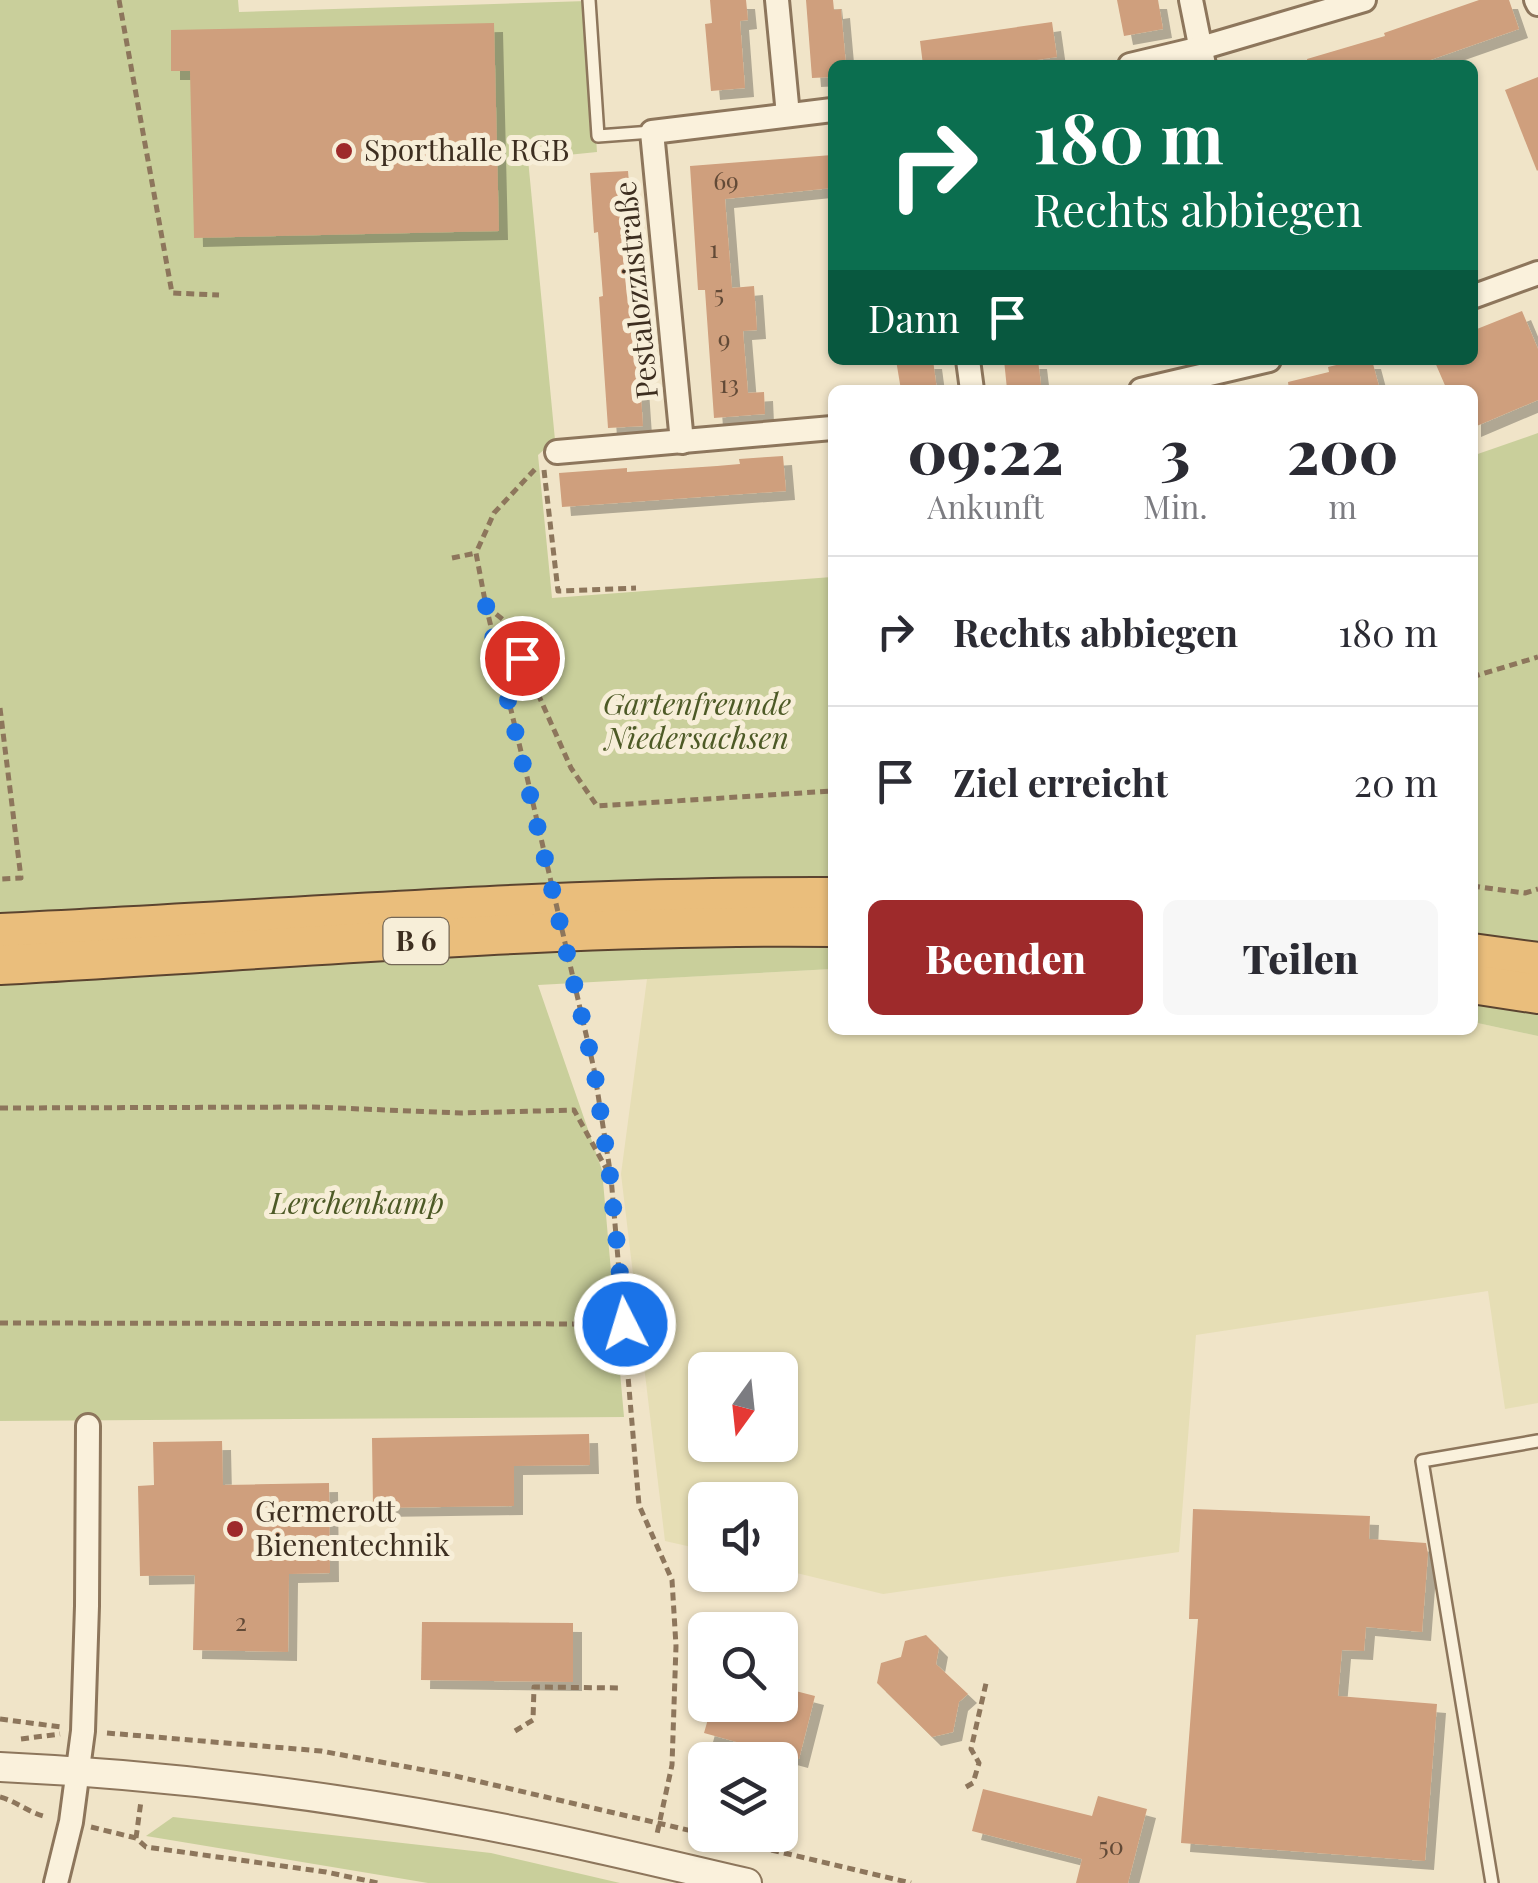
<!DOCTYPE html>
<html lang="de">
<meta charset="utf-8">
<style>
:root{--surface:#fff;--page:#f7f7f7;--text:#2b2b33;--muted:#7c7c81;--line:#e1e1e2;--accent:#9e2a2b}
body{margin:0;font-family:"Playfair Display",serif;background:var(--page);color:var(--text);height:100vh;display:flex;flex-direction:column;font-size:38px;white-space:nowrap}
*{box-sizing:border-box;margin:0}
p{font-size:32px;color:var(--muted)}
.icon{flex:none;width:55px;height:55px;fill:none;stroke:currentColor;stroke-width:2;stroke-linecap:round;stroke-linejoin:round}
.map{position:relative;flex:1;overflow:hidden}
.sheet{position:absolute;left:828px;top:385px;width:650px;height:650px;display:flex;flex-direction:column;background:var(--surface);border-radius:15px;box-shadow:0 2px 8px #0004}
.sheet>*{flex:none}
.guide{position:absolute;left:828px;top:60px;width:650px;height:305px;border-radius:15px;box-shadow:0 2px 8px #0004;background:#0b6e4f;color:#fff;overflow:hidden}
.needle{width:65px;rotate:195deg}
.tools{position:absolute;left:688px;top:1352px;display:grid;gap:20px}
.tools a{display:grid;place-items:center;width:110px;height:110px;border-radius:15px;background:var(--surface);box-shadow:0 2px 8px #0004;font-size:50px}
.pin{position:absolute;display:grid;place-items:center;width:85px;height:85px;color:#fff;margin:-42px;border:5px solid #fff;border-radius:50%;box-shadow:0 2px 10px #0007}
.me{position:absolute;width:110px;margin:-55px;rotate:355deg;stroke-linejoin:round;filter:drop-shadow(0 0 8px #0008)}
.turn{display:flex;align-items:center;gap:35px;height:210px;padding:0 40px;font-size:45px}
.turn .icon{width:130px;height:130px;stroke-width:2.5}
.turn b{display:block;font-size:70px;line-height:85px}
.then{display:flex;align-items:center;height:95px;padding:0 40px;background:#0003;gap:20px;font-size:38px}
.eta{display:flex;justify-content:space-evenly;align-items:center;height:170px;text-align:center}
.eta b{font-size:60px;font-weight:800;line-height:70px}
.cta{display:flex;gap:20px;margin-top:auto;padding:20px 40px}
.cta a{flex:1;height:115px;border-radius:15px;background:var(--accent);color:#fff;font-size:40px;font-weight:800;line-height:115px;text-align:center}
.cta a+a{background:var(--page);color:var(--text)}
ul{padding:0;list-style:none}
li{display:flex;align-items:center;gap:30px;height:150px;padding:0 40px;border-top:2px solid var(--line)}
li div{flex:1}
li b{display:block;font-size:38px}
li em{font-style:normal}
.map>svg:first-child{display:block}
</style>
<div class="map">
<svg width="1538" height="1883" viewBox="0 0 1538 1883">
<defs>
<filter id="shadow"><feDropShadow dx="9" dy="9" stdDeviation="0" flood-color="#0004"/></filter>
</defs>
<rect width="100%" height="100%" fill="#f0e4c8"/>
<path fill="#e6deb5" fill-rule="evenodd" d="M832 969V1030H1472L1473 1022 1538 1036V1403L1505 1409 1488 1291 1196 1335 1179 1552 883 1594 780 1569V1500H705V1550L665 1541 621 1174 647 979ZM705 1370H780V1445H705Z"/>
<g fill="#c9cf9b">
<path d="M0 0H238L239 12 587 1 597 152 528 159 555 440 538 455 552 598 832 577V969L538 985 602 1170 624 1417 0 1421Z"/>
<path d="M1538 433V1036L1473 1022 1472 456Z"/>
<path d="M173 1817 491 1853 620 1883H428L146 1836Z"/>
</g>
<g fill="#cf9f7d" filter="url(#shadow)">
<path d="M710 0H746L748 20 740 21 745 88 711 91 705 24 712 23Z"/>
<path d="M806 0H833L834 10 841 9 846 65H832V77L812 78Z"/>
<path d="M1117 0H1158L1163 29 1124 36Z"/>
<path d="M1479 0H1509L1519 29 1416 65H1308L1307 59 1385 36 1384 33Z"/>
<path d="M1052 22 1057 57 1002 65H923L920 41Z"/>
<path d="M494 23 499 231 194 238 190 71H171V30Z"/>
<path d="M1538 77V170L1537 171 1505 90Z"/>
<path d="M832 155V188L725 199 732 288 754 286 757 330 743 331 748 393 764 392 765 414 714 418 705 290H698L690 166Z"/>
<path d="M628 171 638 294H634L643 426 608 428 599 297 603 296 598 232 594 233 590 173Z"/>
<path d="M1522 311 1538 349V400L1472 428V390H1447L1434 360H1472V331Z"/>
<path d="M896 360H933L937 390H901Z"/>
<path d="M1004 360H1038L1041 385 1007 389Z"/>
<path d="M1357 360H1372L1380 390H1289L1288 382 1329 372 1328 367Z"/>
<path d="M783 456 786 491 562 507 559 473 627 468V472L717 466 740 464 739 459Z"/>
<path d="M589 1434 590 1465 514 1466V1506L373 1508 372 1438Z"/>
<path d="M222 1441 223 1485 329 1483 330 1573 289 1574 288 1652 193 1650 195 1575 140 1576 138 1486 154 1485 153 1442Z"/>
<path d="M1193 1509 1370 1516 1369 1539 1426 1543 1428 1554 1422 1632 1366 1627 1364 1651 1342 1650 1338 1696 1437 1704 1425 1861 1181 1843 1198 1619H1189Z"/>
<path d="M422 1622 573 1623V1682L421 1680Z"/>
<path d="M926 1635 939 1648 936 1664 968 1694 959 1702 953 1732 932 1737 877 1683 881 1663 901 1657 905 1641Z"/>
<path d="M780 1687 815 1696 799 1759 704 1733 712 1705H780Z"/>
<path d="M983 1789 1092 1816 1098 1796 1147 1809 1128 1883H1076L1082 1859 972 1831Z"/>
</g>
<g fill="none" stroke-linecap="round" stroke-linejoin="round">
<defs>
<g id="service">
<path d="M589 0 598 136 652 132"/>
<path d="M1492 1883 1422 1461 1538 1441"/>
</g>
<g id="minor">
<path d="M777 0 788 115"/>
<path d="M1191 0 1204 65"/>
<path d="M1536 0 1538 4"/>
<path d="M1130 65 1201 48 1364 0"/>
<path d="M1472 297 1538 273"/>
<path d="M968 360 972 390"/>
<path d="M1141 390 1269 360"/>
<path d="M682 442 652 132 832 110"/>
<path d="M557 452 832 428"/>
<path d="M56 1883 71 1822 83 1731 87 1606 88 1426"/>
</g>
<path id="tertiary" d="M0 1767C155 1774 310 1793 463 1821 558 1838 653 1861 747 1883"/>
<g id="trunk">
<path d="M0 933C278 920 555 896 832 897"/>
<path d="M1472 953 1538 962"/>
<path d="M0 965C277 950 555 924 832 927"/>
<path d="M1472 984 1538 994"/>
</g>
</defs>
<use href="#service" stroke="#8d765c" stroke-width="16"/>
<use href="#minor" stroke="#8d765c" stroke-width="28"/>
<use href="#tertiary" stroke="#8d765c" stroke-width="32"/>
<use href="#trunk" stroke="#5b4430" stroke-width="42"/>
<g stroke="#8d765c" stroke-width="5" stroke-dasharray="8 5" stroke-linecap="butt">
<path d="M119 0 172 293 219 295"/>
<path d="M544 470 558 591 636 588"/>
<path d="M452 558 476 553"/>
<path d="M486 606 506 622 571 768 597 806 832 791"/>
<path d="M1472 677 1538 657"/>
<path d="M0 708 21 878 0 879"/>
<path d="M524 764 486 606 476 553 494 513 538 466"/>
<path d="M1472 886 1525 893 1538 889"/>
<path d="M594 1069 611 1177 639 1505 672 1580 676 1646 672 1765 657 1834"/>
<path d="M0 1108 312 1107 461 1113 574 1110 607 1170"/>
<path d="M0 1323 625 1324"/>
<path d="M0 1719 61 1727"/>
<path d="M515 1731 533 1720 534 1687 622 1688"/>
<path d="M107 1733 321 1751 451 1775 705 1834"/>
<path d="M21 1739 60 1734"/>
<path d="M966 1787 973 1783 979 1763 971 1749 987 1679"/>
<path d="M0 1797C18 1802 29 1813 47 1817"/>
<path d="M91 1827 136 1838 146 1847 326 1872 378 1883"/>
<path d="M708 1835 911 1883"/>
<path d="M136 1838 141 1801"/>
</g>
<use href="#service" stroke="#faf1dc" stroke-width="11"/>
<use href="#minor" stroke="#faf1dc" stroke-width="22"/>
<use href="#tertiary" stroke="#faf1dc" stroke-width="28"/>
<use href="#trunk" stroke="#eabe7c" stroke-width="38"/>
<path stroke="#8d765c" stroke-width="5" stroke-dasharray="8 5" stroke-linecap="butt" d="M524 764 594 1069"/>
</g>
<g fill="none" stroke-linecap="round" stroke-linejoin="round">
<path stroke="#1a73e8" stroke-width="18" stroke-dasharray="0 32.4" d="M522 658 506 622 486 606 594 1069 610 1176 625 1324"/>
</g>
<g fill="#9e2a2b" stroke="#f7eed8" stroke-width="4">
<circle cx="344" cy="151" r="10"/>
<circle cx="235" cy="1529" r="10"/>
</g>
<g text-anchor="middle" stroke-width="10" stroke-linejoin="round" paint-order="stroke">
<g font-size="25" fill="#624a37">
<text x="726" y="190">69</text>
<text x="714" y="258">1</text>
<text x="719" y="303">5</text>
<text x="724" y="348">9</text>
<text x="729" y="393">13</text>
<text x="241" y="1631">2</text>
<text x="1111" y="1855">50</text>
</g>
<rect fill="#f7eed8" stroke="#756857" stroke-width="2.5" x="383.5" y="918" width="65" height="46" rx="8"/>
<g font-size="28" font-weight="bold" fill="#3d2e20">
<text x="416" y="951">B 6</text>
</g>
<g font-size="30" fill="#3d2e20" stroke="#f7eed8" text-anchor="start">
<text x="364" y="161">Sporthalle RGB</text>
<text x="255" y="1522">Germerott<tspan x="255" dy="34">Bienentechnik</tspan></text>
</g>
<g font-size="30" fill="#3d2e20" stroke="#f7eed8">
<text transform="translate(637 290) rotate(-96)" y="10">Pestalozzistraße</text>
</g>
<g font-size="30" font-style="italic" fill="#4d5a26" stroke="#f7eed8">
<text x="697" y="715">Gartenfreunde<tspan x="697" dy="34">Niedersachsen</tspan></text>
<text x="357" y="1214">Lerchenkamp</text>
</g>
</g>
</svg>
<div class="tools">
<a><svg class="needle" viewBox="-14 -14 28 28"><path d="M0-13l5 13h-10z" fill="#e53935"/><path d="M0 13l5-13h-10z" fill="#7c7c81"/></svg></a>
<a><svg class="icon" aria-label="sound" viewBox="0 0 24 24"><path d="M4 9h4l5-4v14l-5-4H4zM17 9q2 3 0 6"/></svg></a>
<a><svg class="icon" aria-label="search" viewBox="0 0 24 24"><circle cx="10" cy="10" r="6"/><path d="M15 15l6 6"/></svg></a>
<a><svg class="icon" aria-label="layers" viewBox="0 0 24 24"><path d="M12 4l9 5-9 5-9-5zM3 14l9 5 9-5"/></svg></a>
</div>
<div class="pin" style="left:522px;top:658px;background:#d93025"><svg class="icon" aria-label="arrive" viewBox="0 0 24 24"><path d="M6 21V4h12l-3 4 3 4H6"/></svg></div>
<svg class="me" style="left:625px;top:1324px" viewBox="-20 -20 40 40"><circle r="17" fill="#1a73e8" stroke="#fff" stroke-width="3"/><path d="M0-11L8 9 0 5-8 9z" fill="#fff"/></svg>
<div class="guide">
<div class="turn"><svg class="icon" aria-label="right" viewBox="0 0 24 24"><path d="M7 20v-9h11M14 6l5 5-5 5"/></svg><div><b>180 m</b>Rechts abbiegen</div></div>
<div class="then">Dann<svg class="icon" aria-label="arrive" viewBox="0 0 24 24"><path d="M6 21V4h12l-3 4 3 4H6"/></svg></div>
</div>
<section class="sheet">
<div class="eta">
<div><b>09:22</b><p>Ankunft</p></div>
<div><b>3</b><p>Min.</p></div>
<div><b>200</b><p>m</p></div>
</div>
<ul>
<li><svg class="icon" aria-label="right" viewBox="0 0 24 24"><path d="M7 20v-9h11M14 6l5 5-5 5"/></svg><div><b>Rechts abbiegen</b></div><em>180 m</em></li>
<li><svg class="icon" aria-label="arrive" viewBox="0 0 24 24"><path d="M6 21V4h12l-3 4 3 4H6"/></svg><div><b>Ziel erreicht</b></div><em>20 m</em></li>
</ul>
<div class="cta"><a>Beenden</a><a>Teilen</a></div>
</section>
</div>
